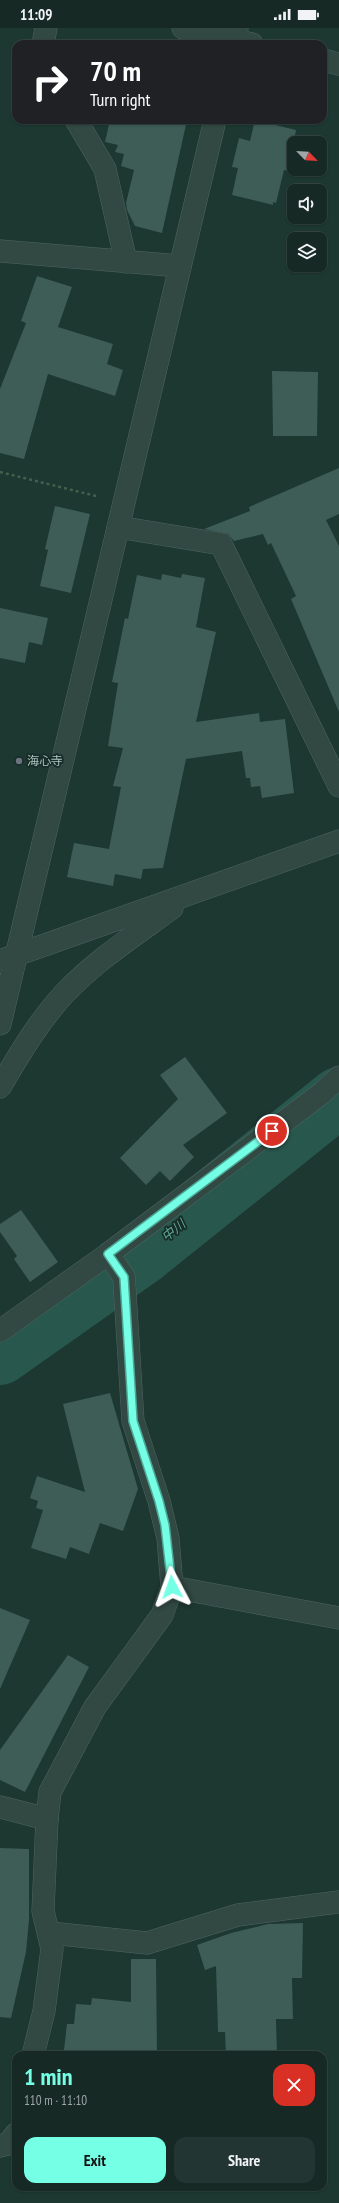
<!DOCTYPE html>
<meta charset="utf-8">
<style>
:root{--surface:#162925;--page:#233532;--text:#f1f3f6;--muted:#9ea6a7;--line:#354542;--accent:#75ffe5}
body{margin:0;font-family:"PT Sans Narrow","Noto Sans JP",sans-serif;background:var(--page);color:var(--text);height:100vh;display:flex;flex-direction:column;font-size:15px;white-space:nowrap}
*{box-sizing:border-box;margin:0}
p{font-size:13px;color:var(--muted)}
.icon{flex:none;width:22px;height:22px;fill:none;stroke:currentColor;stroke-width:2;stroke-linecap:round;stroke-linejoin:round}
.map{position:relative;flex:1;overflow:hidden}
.side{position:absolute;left:12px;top:2023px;width:315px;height:140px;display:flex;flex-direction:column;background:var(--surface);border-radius:12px;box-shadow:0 1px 3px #0004,0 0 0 1px var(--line)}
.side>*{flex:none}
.hud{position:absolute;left:12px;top:12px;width:315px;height:84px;border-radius:12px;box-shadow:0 1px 3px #0004,0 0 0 1px var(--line);background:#202124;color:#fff;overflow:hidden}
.needle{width:26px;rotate:115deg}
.controls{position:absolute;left:287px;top:108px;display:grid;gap:8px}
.controls a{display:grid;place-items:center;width:40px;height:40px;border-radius:8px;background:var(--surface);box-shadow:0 1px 3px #0004,0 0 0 1px var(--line);font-size:20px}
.pin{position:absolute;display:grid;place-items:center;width:34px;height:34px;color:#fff;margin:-17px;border:2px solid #fff;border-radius:50%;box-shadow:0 1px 4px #0007}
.me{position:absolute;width:44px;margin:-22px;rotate:356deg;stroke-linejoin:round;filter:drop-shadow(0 0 3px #0008)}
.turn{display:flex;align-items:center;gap:14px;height:84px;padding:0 12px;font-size:18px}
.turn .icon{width:52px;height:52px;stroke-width:2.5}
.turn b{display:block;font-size:28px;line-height:34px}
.round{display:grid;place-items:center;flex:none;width:42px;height:42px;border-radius:12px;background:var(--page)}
.summary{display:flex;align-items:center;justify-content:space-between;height:68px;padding:0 12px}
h1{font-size:24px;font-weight:700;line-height:30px;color:var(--accent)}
.primary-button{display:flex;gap:8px;margin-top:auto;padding:8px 12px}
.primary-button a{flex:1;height:46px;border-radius:12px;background:var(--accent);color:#111;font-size:16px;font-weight:700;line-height:46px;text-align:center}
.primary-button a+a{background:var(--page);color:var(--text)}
.status{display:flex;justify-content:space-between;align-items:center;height:28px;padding:0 20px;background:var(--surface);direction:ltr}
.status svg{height:11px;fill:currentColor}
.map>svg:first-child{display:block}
</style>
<div class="status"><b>11:09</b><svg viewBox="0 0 49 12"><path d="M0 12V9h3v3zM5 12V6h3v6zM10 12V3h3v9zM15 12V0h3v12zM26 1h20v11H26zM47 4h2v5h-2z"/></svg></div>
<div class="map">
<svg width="339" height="2175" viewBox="0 0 339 2175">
<rect width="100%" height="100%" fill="#1d3731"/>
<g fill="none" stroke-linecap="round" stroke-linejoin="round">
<path stroke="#28584d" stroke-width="60" d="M0 1327 142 1227 339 1069"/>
</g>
<g fill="#3e5d56">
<path d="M110 92H187L162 205 135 198 127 182 126 175 134 142 121 138 124 126 115 124 118 117 105 114Z"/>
<path d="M255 92 296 102 288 143 284 142 276 175 273 174V177L232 167 238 140 232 139 239 110 250 113Z"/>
<path d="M37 248 72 259 58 299 113 316 107 336 123 342 115 368 48 346 24 431 0 425V361L26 295 21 293Z"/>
<path d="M272 343 318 344 317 408H273Z"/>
<path d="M339 440V486L326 492 339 518V684L291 571 296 568 271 515 268 517 263 506 234 513 228 506 204 501 250 483 249 479Z"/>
<path d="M55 478 90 486 71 565 40 558 48 522 45 521Z"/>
<path d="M162 546 181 550 182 546 205 550 196 599 216 604 196 694 259 685 260 694 285 691 294 765 262 770 260 758 251 759 250 750H246L242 723 186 731 163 840 143 841 141 851 115 846 113 858 67 849 74 815 109 821 121 759 113 758 123 720 108 718 118 655 112 654 125 590 128 591 137 547 161 552Z"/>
<path d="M0 580 48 590 42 617 29 614 25 635 0 630Z"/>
<path d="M185 1029 227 1085 183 1117 194 1129 170 1153 160 1143 146 1157 120 1130 178 1071 160 1047Z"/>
<path d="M21 1182 58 1234 30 1254 14 1231 17 1228 0 1204V1196Z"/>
<path d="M110 1365 138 1461 123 1503 100 1495 89 1526 70 1519 66 1531 31 1520 43 1482 36 1480 38 1473 30 1470 37 1448 85 1464 63 1376Z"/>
<path d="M0 1580 30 1592 0 1661Z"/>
<path d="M68 1627 89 1639 25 1764 0 1752V1722Z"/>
<path d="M0 1820 29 1821V1892L26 1924 11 1990 0 1989Z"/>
<path d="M303 1895 302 1950H292L293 1991H276L277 2027H226L225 2004H218L216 1938 205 1942 197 1917 231 1905 268 1896Z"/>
<path d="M131 1931H156L157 2027H73V2023L64 2022 67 1996H74L76 1976 91 1977 92 1970 131 1974Z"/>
</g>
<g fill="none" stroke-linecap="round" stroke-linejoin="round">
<defs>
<g id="minor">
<path d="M183 0 252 16"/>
<path d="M43 16 46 0"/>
<path d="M323 32 339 36"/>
<path d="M76 92 105 141 126 234"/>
<path d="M0 223 180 238"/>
<path d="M118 499 221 516 339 758"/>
<path d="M0 1303 108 1226 322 1065 339 1049"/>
<path d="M172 1559 339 1590"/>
<path d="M0 1779 47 1791"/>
<path d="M50 1905 147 1915 238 1887 339 1874"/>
<path d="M33 2027 44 1983 52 1921 43 1883 47 1791 50 1764 95 1679 162 1587 172 1559 168 1510 159 1473 133 1393 124 1249 108 1226"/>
<path d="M0 2118 8 2116 16 2106"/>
</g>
<g id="tertiary">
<path d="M234 16 237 0"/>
<path d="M5 931 339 813"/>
<path d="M0 996 215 92"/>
<path d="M0 1059C19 1027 38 994 64 966 95 933 135 907 172 880"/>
</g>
</defs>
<use href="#minor" stroke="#4e6661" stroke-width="23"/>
<use href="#tertiary" stroke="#4e6661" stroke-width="23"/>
<path stroke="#455f4e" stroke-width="2.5" stroke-dasharray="3 3" stroke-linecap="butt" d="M0 444 96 468"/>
<use href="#minor" stroke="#314843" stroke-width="22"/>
<use href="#tertiary" stroke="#314843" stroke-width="22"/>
</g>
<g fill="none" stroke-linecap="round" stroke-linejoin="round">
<defs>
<path id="route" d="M172 1559 165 1497 159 1473 133 1393 124 1249 108 1226 272 1103"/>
</defs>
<use href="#route" stroke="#4ca695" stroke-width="10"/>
<use href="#route" stroke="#75ffe5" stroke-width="7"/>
</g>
<circle fill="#6b7280" stroke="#172c27" stroke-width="1.5" cx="19" cy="733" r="4"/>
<g text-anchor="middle" stroke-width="3.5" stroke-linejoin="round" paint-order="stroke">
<g font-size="12" fill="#aac5c0" stroke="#172c27" text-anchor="start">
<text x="27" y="737">海心寺</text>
</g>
<g font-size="13" font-style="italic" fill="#5fa898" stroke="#172c27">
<text transform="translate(173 1202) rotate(-39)" y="5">中川</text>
</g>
</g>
</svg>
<div class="controls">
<a><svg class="needle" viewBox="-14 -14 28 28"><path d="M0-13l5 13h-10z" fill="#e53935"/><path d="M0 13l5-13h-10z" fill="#9ea6a7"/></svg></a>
<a><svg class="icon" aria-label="sound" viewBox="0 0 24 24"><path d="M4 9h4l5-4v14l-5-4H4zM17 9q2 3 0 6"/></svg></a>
<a><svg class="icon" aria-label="layers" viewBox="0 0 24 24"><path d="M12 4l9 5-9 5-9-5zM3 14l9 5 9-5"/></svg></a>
</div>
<div class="pin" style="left:272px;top:1103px;background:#d93025"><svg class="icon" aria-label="arrive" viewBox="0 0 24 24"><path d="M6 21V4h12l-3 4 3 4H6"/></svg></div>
<svg class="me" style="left:172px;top:1559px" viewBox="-20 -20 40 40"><path d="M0-17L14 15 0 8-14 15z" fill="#75ffe5" stroke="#fff" stroke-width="4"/></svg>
<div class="hud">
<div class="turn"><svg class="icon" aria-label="right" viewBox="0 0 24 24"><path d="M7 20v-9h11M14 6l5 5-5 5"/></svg><div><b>70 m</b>Turn right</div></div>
</div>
<section class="side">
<div class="summary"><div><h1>1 min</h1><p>110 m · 11:10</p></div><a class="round" style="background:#d93025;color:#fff"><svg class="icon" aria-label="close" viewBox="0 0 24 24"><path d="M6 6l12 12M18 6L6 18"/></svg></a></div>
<div class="primary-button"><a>Exit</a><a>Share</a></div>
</section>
</div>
